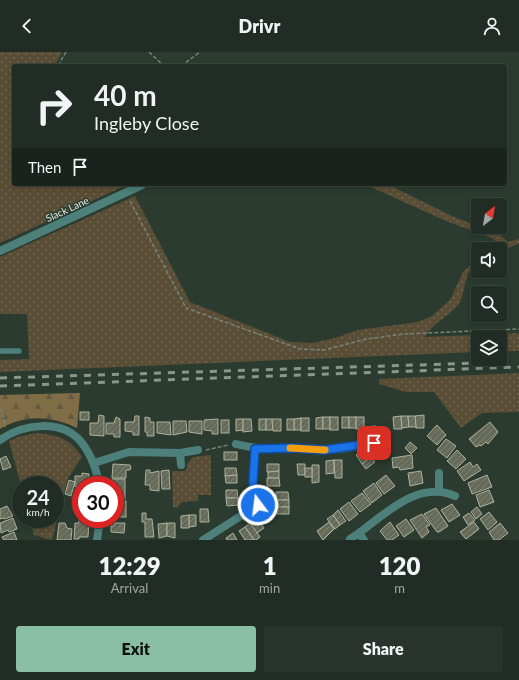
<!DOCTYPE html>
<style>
:root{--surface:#202c24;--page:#28342c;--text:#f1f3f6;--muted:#a2a7a6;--line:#3d4841;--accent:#8abfa5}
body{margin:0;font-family:Lato,sans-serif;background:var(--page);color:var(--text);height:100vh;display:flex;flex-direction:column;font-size:15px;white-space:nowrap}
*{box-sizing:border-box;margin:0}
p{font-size:13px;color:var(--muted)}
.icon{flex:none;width:22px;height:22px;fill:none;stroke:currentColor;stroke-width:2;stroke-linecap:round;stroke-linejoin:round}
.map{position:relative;height:488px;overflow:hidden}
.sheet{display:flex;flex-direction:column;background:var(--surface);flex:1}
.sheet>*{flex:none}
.banner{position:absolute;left:12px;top:12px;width:495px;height:122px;border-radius:4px;box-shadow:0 2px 6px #0003,0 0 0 1px var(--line);background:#202c24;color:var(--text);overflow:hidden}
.needle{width:26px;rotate:31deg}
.buttons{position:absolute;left:471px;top:146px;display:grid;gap:8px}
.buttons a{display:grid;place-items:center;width:36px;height:36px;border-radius:4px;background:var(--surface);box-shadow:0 2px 6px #0003,0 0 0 1px var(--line);font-size:20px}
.speed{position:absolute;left:12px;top:424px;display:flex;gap:8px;font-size:20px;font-weight:700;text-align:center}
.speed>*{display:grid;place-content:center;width:52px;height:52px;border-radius:50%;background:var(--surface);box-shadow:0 2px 6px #0003,0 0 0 1px var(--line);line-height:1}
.speed small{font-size:10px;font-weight:400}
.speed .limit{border:6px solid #d22;background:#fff;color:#111}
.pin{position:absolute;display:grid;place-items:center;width:34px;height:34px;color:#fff;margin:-17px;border-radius:8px;box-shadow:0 2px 6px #0006}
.me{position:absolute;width:44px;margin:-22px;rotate:345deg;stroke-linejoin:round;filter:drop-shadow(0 0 3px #0008)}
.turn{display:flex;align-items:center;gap:14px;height:84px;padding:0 16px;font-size:18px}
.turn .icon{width:52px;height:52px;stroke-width:2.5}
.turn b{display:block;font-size:28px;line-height:34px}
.then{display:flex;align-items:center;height:38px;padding:0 16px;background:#0003;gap:8px;font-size:15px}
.eta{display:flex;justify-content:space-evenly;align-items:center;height:68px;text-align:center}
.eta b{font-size:24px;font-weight:800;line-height:28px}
.button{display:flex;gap:8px;margin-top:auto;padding:8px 16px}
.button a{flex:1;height:46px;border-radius:4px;background:var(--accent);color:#111;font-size:16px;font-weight:800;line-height:46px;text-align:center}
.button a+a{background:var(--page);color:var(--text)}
header{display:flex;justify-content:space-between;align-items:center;height:52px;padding:0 16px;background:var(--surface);font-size:18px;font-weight:800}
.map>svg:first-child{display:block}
</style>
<header><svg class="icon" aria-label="back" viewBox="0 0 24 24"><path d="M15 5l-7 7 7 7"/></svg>Drivr<svg class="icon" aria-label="person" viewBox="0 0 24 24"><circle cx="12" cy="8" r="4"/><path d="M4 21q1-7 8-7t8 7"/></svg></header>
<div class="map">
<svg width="519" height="488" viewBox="0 0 519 488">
<defs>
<pattern id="grass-dots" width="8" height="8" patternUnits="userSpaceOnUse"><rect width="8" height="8" fill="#594d35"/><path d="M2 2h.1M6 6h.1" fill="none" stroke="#716752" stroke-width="1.8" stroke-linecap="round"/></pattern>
<pattern id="forest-firs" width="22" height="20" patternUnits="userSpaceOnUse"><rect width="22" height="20" fill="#816d45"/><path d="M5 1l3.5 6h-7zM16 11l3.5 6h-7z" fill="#625a45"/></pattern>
<pattern id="building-hatch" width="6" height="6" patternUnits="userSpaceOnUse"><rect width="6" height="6" fill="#666a58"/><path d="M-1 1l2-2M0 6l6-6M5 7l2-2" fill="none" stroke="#7c8070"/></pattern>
</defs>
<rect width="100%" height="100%" fill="#2b3b30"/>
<g fill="url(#grass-dots)">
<path d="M0 0H62L55 14H14V132H129L0 191Z"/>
<path d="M367 132H387L454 165 499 182 508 190 519 187V191L500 200V197H494L501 194 492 186 446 169 373 136Z"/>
<path d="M135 144 190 250 290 290 313 291 335 286 358 278 418 270 432 264 450 248 463 220 478 206V211C464 217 466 238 460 250 453 262 433 270 425 285L519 281V299H500V285H478V300L0 320V308L29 307 27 262H0V205Z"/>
<path d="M519 321V360L482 361 461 376 434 340H406L379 332V327Z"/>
<path d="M37 381C58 383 71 387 82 405L68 426 52 488 34 483 30 467H55V433H21L9 389 21 384Z"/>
<path d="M211 403V443H198V449L182 450 177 456 173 455 172 419H186L187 412 193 405Z"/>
</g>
<path fill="url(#forest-firs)" d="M80 341 77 376C51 364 26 362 0 377V343Z"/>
<g fill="url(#building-hatch)" stroke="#acb29e">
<rect x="80" y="360" width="9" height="8"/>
<path d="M99 363 104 364V384L90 383V371H98Z"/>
<path d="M424 363V376H416L415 364Z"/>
<path d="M135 364H139V383H133V380L125 379V370H134Z"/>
<path d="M401 364 402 377H394L393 365Z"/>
<path d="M401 364H408L409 375 402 376Z"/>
<path d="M408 364H415L416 375H409Z"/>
<path d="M116 365 120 367V385H114V382H106V371H114Z"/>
<path d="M145 365 150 366V370H154V384H147V380H145Z"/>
<path d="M323 365V377H316V366Z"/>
<rect x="323" y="365" width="7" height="12"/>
<rect x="330" y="365" width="8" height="13"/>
<rect x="342" y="365" width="7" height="11"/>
<rect x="349" y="365" width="7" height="11"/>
<rect x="356" y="365" width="8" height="12"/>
<path d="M301 366V378H294V367Z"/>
<rect x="301" y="366" width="8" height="13"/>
<path d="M218 367V382H212V379L204 378V368Z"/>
<path d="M236 367H243V378L236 379Z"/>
<path d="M243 367H251L252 379 243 380Z"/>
<rect x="259" y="367" width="7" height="11"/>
<path d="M266 367H272L273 378H266Z"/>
<path d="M272 367H281V379H273Z"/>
<rect x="287" y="367" width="7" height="11"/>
<rect x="221" y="368" width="8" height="13"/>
<path d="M173 369H186L187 380 173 383Z"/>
<path d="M189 369H202V382L189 380Z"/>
<path d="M157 370H170L171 383 157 381Z"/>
<path d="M490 370 498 380 488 392 486 390 481 394 480 393 476 395 469 387Z"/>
<path d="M437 373 446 383 437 393 427 384Z"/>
<path d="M446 387 456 394 447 406 437 398Z"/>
<path d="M410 390 417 396 411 402 405 396Z"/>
<path d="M457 398 466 407 456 417 447 409Z"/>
<path d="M360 399 362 402 367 399 371 405 362 412 356 403Z"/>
<rect x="224" y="400" width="13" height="8"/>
<path d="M412 403 413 416 400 418 399 415 393 416 392 406Z"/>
<path d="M6 404 11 415 3 418 0 407Z"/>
<path d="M371 405 375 410 366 417 362 412Z"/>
<path d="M334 408V421L326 422V409Z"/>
<path d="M334 408H342V426H335Z"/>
<path d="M470 410 473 415 477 412 481 418 464 429 457 419Z"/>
<path d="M113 412 130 413 131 416 130 418H126V426H112Z"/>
<path d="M267 412H279V419L267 420Z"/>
<path d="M297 412H305V423H298Z"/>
<path d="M312 413H319V430L312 431Z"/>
<path d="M225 416H236L237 423 225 424Z"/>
<rect x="305" y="416" width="7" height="9"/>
<path d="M146 418H150V421L159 419V439L150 438V433H145Z"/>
<path d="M169 418 170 437H162L161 419Z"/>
<path d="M279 419V426H268V420Z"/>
<path d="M421 419 423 431 410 434 408 421Z"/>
<path d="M82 421 89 422 88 433 75 435V424H82Z"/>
<path d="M237 423V431H226L225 424Z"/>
<path d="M386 423 395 434 384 442 376 431Z"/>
<path d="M487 423 492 435 472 442 468 431Z"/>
<path d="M267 426H279L280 434H267Z"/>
<path d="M112 427H125V447H115L116 434 112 433Z"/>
<path d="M69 428 75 430 71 444 65 442Z"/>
<path d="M374 431 382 443 372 451 363 439Z"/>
<path d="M226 438H237L238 446H226Z"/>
<path d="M489 438 494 450 480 455 476 443Z"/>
<path d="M276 440H288L289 448H276Z"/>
<path d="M362 441 371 452 360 460 351 449Z"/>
<path d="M226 446H238V453L227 454Z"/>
<rect x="278" y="448" width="11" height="7"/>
<rect x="115" y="449" width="11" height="16"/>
<path d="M349 450 358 462 349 469 340 457Z"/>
<path d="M452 452 460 463 449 470 441 458Z"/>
<path d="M7 454 13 464 4 467 3 466 0 467V457Z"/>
<path d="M276 455H289V462H277Z"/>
<path d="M477 455 482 462 476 467 471 460Z"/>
<path d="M436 456 448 474 439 480H437L424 462Z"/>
<path d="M200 457H208L209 470H200Z"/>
<path d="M338 458 346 469 340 473 333 463Z"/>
<path d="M489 460 497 470 488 478 480 467Z"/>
<path d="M142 461H146V467H152L154 485H145V470H142Z"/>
<path d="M469 461 475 468 468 473 463 465Z"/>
<path d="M422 462 430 473 426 475 429 480 422 486 410 468Z"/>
<path d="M189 463H196V474L189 475Z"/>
<path d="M189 463V476H181V464Z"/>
<path d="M333 463 340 473 335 477 327 467Z"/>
<path d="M256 465 264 476 257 481 249 470Z"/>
<path d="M13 466 17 477 9 480 8 478 1 481 0 471Z"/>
<path d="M79 467 89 468 88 485H79V487H74L75 471H79Z"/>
<path d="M406 467 414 478 404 485 396 474Z"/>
<path d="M329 470 334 477 323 488 317 479Z"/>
<path d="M390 470 399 483 392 488H387L380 479Z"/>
<path d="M474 470 479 477 466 487 460 480Z"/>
<path d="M59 471H65L67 476 72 477 71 488H57Z"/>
<path d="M114 471H125L124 481 111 480V474H114Z"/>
<path d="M167 471V484L159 486 158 472Z"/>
<path d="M167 471H175V486L167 484Z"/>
<path d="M250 471 260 485 256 488H254L245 475Z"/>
<path d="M500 471 508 481 499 488H494L489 480Z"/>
<path d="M245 475 254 488H245L239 479Z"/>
<path d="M14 480 17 488H4L2 485Z"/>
<path d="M233 481 237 488H227L226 486Z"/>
</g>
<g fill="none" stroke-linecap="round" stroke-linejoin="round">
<g stroke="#76847b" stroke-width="1.5" stroke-dasharray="4 2" stroke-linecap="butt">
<path d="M149 0 164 14"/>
<path d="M59 14 60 10 66 0"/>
<path d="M181 14 200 0"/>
<path d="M130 149 186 256 300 297 324 298 367 287 403 282 519 277"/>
<path d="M0 357 3 360 5 375"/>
<path d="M206 398 228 393"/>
</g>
<path stroke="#4d7f7b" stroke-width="5.5" d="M0 299H19"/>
<g stroke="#4d7f7b" stroke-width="8">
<path d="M0 199 142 133"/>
<path d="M0 388C23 372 62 366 82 391 92 404 96 418 100 433"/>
<path d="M374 391V377"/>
<path d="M236 392C259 398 268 396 291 396 307 395 322 399 338 397 354 396 368 390 384 393"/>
<path d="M180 401 181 413"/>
<path d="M94 411 129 400 180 401 198 398"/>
<path d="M439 439V421"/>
<path d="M258 453 264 462"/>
<path d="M350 487 359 481"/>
<path d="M97 488 100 467"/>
<path d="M203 488 258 453 253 431 255 397"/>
<path d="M364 488 359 481C386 461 419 428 455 444"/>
</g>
<g stroke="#8a978e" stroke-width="3" stroke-dasharray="7 7" stroke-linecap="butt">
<path d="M0 326 480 311"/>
<path d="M0 334 519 315"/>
</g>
</g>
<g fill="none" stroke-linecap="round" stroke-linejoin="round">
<defs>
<path id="route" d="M258 453 253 431 255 397 292 396 324 398 374 391"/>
</defs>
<use href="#route" stroke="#114b97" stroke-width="10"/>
<use href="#route" stroke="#1a73e8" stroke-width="7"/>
<path stroke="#f59e0b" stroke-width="7" d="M290 396 325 398"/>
</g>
<g text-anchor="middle" stroke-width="3" stroke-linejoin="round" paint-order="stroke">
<g font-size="10" fill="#e3ede6" stroke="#2b3b30">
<text transform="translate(67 157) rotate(-25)" y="4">Slack Lane</text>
</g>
</g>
</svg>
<div class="buttons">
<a><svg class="needle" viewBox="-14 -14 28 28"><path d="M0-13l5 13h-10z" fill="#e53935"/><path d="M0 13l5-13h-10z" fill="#a2a7a6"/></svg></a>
<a><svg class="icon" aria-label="sound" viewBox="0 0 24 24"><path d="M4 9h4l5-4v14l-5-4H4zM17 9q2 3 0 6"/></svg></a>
<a><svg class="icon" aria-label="search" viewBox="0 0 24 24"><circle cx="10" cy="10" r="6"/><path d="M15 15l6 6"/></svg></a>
<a><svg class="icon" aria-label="layers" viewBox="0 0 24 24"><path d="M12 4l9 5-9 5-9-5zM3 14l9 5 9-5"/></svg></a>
</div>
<div class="speed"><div>24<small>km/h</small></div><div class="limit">30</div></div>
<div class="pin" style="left:374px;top:391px;background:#d93025"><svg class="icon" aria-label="arrive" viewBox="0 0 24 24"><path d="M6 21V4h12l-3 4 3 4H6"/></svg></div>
<svg class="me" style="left:258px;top:453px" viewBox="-20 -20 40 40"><circle r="17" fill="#1a73e8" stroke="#fff" stroke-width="3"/><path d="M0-11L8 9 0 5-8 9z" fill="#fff"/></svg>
<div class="banner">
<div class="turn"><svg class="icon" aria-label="right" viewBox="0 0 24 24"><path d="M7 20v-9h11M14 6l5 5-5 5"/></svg><div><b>40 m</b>Ingleby Close</div></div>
<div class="then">Then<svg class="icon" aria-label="arrive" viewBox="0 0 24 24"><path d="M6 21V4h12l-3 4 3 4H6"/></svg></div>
</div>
</div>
<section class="sheet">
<div class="eta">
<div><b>12:29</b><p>Arrival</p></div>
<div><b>1</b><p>min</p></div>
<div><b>120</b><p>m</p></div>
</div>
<div class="button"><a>Exit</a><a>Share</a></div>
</section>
